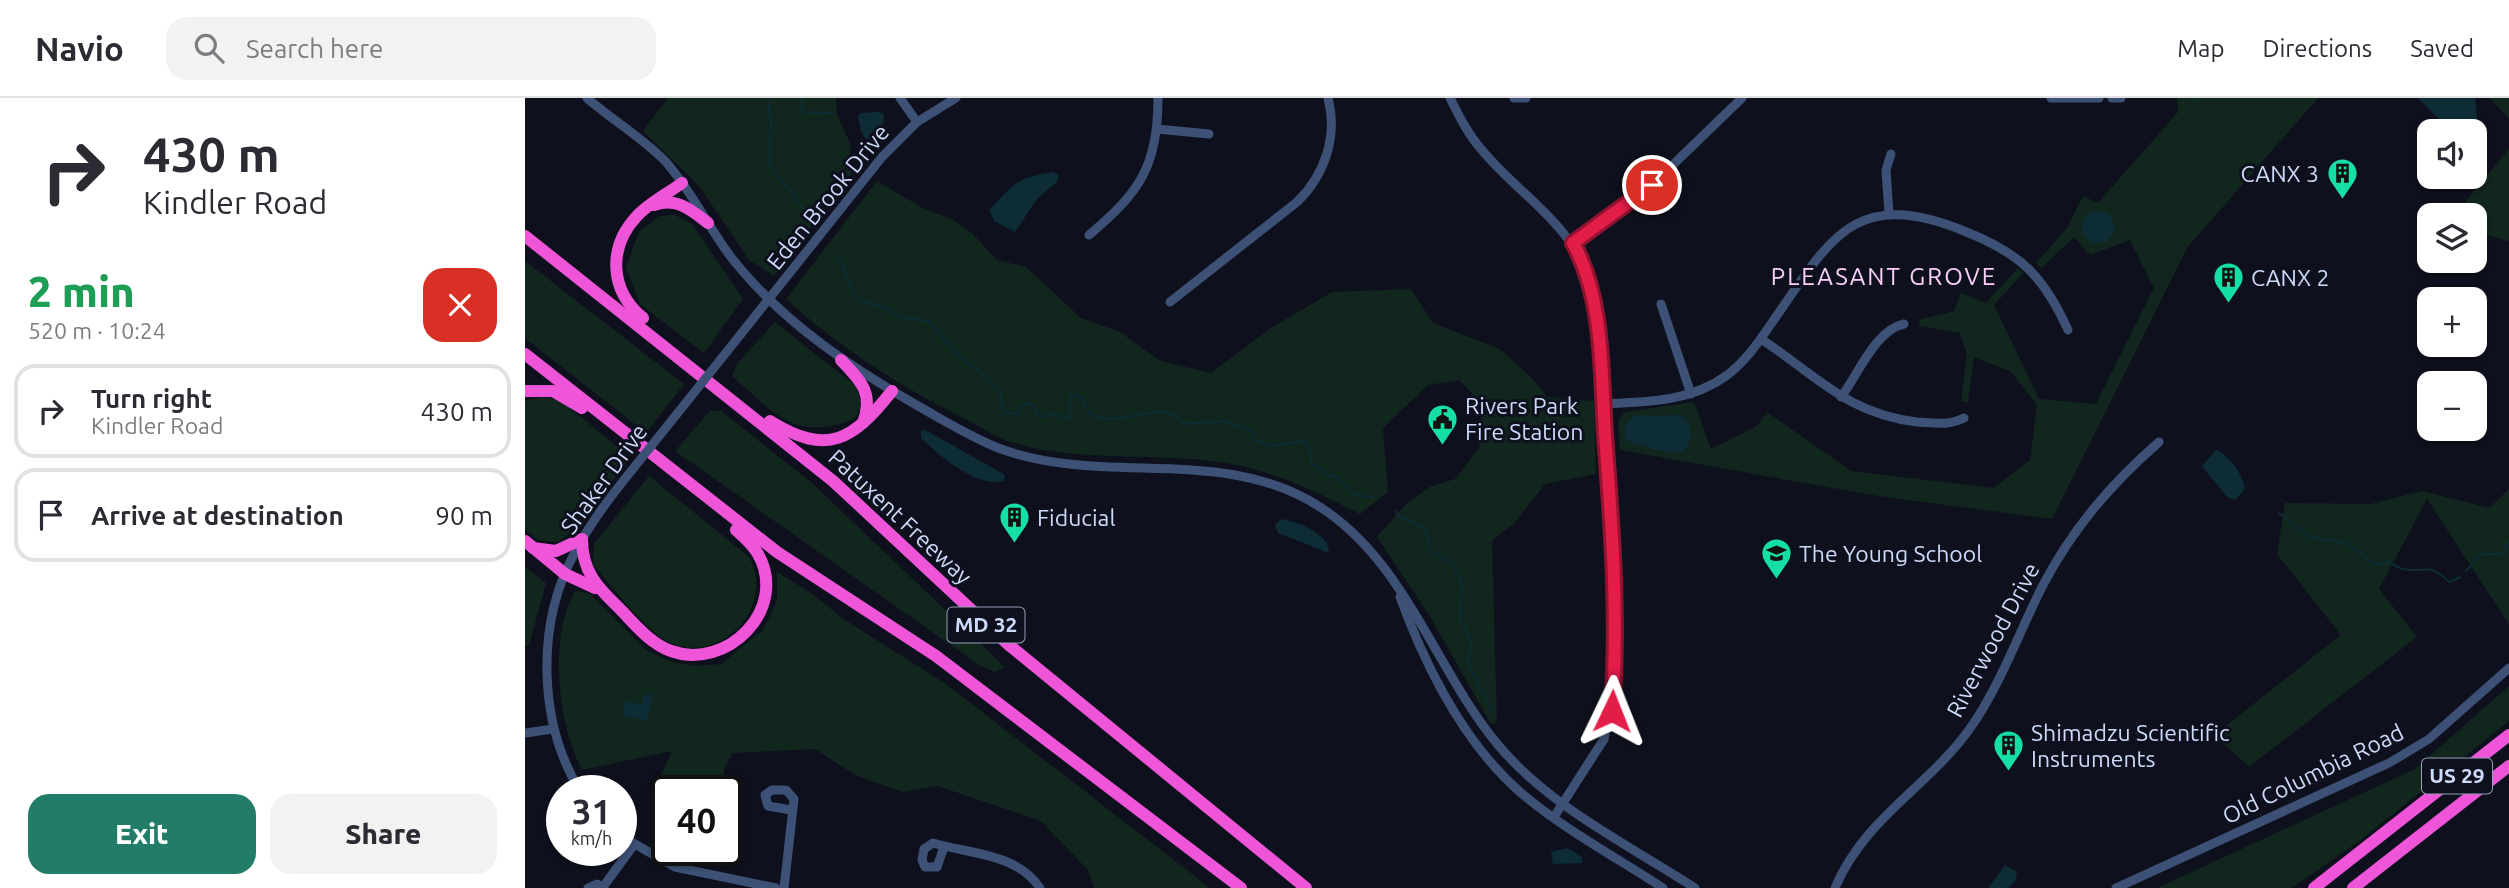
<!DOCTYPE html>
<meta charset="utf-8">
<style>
:root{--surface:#fff;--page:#f2f2f3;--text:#2b2b33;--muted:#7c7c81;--line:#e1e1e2;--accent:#227c67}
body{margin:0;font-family:Ubuntu,sans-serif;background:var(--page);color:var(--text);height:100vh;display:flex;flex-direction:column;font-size:26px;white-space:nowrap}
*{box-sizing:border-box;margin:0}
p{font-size:23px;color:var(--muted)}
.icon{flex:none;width:38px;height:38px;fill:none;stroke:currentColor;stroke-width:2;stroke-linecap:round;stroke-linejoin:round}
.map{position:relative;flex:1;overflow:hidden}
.sheet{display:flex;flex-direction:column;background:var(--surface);width:525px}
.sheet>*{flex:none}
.banner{background:#fff;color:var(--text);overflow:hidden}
.fabs{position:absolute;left:1892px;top:21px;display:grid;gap:14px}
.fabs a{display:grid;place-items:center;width:70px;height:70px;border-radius:14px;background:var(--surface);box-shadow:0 2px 5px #0004;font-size:35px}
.speed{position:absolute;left:21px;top:677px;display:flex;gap:14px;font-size:35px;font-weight:700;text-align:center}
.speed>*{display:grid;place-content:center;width:91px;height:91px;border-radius:50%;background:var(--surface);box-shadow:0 2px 5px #0004;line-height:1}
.speed small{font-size:18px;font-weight:400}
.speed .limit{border:4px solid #111;border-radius:10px;background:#fff;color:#111}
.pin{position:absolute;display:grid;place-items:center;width:60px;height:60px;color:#fff;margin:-30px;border:4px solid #fff;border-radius:50%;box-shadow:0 2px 7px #0007}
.me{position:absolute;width:77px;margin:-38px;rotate:2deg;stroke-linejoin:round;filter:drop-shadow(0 0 5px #0008)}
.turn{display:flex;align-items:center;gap:24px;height:147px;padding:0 28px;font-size:32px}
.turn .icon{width:91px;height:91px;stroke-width:2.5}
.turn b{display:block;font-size:49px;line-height:60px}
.round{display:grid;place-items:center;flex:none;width:74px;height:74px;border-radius:21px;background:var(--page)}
.head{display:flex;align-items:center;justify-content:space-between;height:119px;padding:0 28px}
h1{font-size:42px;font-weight:800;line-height:52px;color:#1e9e55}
.button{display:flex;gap:14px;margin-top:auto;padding:14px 28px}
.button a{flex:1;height:80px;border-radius:21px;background:var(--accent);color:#fff;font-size:28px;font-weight:800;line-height:80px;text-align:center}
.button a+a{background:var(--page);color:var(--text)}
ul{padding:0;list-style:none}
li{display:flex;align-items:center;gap:21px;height:94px;margin:0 14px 10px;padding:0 14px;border:4px solid var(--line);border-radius:21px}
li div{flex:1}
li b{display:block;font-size:26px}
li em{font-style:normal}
header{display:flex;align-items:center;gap:42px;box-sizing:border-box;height:98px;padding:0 35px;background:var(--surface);border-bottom:2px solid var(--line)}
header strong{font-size:33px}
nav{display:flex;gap:38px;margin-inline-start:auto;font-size:24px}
.search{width:490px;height:63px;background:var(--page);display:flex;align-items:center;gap:18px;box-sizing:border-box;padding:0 24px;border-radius:21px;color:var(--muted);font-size:26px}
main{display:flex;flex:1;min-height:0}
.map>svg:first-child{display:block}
</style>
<header>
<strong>Navio</strong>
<div class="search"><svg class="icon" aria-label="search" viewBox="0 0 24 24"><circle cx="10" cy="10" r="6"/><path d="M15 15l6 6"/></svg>Search here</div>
<nav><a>Map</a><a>Directions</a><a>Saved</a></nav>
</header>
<main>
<section class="sheet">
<div class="banner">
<div class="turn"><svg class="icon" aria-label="right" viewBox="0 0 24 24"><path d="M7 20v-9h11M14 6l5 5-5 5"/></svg><div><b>430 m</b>Kindler Road</div></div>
</div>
<div class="head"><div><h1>2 min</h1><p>520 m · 10:24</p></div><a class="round" style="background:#d93025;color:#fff"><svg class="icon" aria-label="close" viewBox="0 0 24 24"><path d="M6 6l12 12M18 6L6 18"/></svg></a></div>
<ul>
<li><svg class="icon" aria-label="right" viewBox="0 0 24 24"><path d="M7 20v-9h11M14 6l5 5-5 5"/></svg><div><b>Turn right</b><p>Kindler Road</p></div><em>430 m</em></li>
<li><svg class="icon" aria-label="arrive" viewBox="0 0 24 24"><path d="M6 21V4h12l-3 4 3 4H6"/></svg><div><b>Arrive at destination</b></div><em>90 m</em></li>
</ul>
<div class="button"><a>Exit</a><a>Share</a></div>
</section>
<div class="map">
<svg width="1984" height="790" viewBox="0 0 1984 790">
<rect width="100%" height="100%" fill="#0e111d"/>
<g fill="#11261d">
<path d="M143 0H311L312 17 325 45 328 74 249 178 224 162 174 88 118 33Z"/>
<path d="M1652 0H1793L1662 150 1527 421 1353 398 1095 352 1093 322 1100 314 1169 304 1186 351 1232 328 1242 314 1326 373 1469 390 1505 362 1512 307 1486 274 1449 259 1443 304 1436 303 1442 256 1435 235 1395 228 1394 222 1429 213 1436 195 1461 205 1493 170 1498 175 1469 207 1514 301 1571 306 1629 190 1605 142 1565 157 1549 139 1516 170 1511 165 1542 130 1558 98 1573 105 1653 14Z"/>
<path d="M1965 0H1984V21Z"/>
<path d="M1984 51V143L1950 134V117H1941L1936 109Z"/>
<path d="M352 83 396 109 428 122 448 136 472 162 501 169 556 220 595 234 635 263 686 275 746 230 807 194 886 191 908 225 975 251 1008 281 1022 299 1069 303 1071 376 1020 386 990 424 967 443 972 624 966 626 904 517 852 439 882 405 905 389 930 381 954 350 958 306 934 282 903 287 858 330 863 394 835 416C786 391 741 369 686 363 621 355 553 364 489 345 473 341 457 329 442 322 374 288 317 251 261 201Z"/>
<path d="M150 117 167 126 218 201 179 255 115 206 101 169 114 134 134 118Z"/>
<path d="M0 163 159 286 121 335 0 240Z"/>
<path d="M250 224 331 288C336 301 339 319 322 324 267 342 246 312 207 278L211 267Z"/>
<path d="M19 299 36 303 106 360 45 435 33 444 13 442 0 431V303Z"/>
<path d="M185 313H196L286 384 480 569 470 574 454 567 150 353Z"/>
<path d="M124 378 224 459C251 507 199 565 148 546 126 539 84 485 68 466L69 446Z"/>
<path d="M1984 391V526L1902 401 1854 491 1892 539 1724 669 1689 637 1816 537 1752 456 1760 405 1846 406 1897 393 1964 410Z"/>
<path d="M0 469 21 485 4 547 0 548Z"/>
<path d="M252 474 286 495 317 520 421 586 685 790H569L563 772 516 723 413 688 378 694 330 677 290 651 207 655 199 671 198 693H155L131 688 147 653 57 672C33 625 23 541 50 493L64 495 122 553 147 564 171 568 196 566 238 532 252 503Z"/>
<path d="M1984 588V623L1833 744 1767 790H1632L1890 671Z"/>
</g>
<g fill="#0d2c36">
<path d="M1893 0H1950L1953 30 1950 39V33H1926Z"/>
<path d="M355 14 359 16 358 26 348 40 341 41 336 33 333 18 336 15Z"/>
<path d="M528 74 534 77 532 84 512 101 490 134 469 123 464 112C488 86 493 79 528 74Z"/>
<circle cx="1573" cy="129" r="16"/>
<path d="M1155 317 1162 321 1167 339 1159 354 1135 353 1100 342V327L1110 318Z"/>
<path d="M396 332 404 334 480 377 479 383C451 390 415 358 396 340Z"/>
<path d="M1691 352C1704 357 1718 377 1720 391L1710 402 1702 399 1677 368Z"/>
<path d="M757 421C774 424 804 436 804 455L753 435 750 426Z"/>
<path d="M120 595 128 597 122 623 98 618 101 603 116 606Z"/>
<path d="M1042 750 1056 758 1058 765 1028 766 1026 754Z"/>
<path d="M1480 767 1492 774 1490 783 1483 790H1463Z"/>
</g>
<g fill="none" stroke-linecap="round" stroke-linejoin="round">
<g stroke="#0d2c36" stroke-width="2">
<path d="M243 0 246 25 244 66 280 113"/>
<path d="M275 0 277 14 308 15"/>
<path d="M1668 2 1672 0"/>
<path d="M314 159 324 186 336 203 359 209 375 219 403 223 432 256 465 282 476 298 475 305 480 314 492 316 497 307 502 305 508 308 514 319 530 316 544 321 546 298 549 296C562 299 559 315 571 319 594 327 635 305 652 319 655 321 656 324 660 326L700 323 725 333 733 343 745 348 778 343 785 351 787 366 803 377 814 381 830 397 847 399"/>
<path d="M870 413 874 418 899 430 905 451 929 468 937 489 935 521 947 545 943 565 967 611"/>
<path d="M1754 415 1785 439 1821 445 1851 467 1863 464C1869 466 1872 470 1878 471 1901 475 1905 464 1924 484L1935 479"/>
<path d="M1941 473 1956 456H1977L1984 444"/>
</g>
<g stroke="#3d5177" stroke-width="9">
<path d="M62 0C87 22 117 39 140 63 167 93 184 131 209 163 260 226 324 268 393 308 420 323 447 340 476 351 582 389 698 346 795 409 882 465 910 572 974 648 1025 709 1104 747 1170 790"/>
<path d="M375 0 392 24"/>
<path d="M925 0C934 18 943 36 956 51 1000 104 1054 127 1069 201L1086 427 1088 599 1079 641 1029 719"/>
<path d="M989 0H1001"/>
<path d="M1526 0H1574"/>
<path d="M1587 0H1596"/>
<path d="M632 31 684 36"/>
<path d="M1364 115 1361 72 1366 56"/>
<path d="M564 137C615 94 633 68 633 0"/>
<path d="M1048 145 1127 87 1217 0"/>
<path d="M645 204 772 104C800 77 813 38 803 0"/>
<path d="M1136 206 1166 296"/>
<path d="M1236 241C1291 277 1322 316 1392 324 1409 325 1423 328 1439 320"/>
<path d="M196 261 357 59 392 24 431 0"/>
<path d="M1316 299C1333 277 1350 232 1379 226"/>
<path d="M1078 306C1121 304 1165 304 1201 278 1220 264 1233 245 1246 226 1305 142 1327 88 1439 133 1495 155 1518 177 1543 232"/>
<path d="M875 499C901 570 938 644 995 694 1038 731 1091 759 1138 790"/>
<path d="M0 635 28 631"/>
<path d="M55 693C13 624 11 527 49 456 65 425 86 398 107 372"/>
<path d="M96 738 150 769 251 790"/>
<path d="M419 749 412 769H400L397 762 399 751 408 745C444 756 492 755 515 790"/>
<path d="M78 789 108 748"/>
<path d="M63 790 72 786 79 790"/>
<path d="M259 790 269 701 261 692H247L240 697 243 708 266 712"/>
<path d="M1310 790C1340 719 1404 689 1446 629 1476 586 1494 534 1518 487 1548 430 1586 386 1634 344"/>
<path d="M1591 790 1864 665 1904 641 1984 570"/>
</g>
<g stroke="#ef55d9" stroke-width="12">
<path d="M129 107C152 99 166 112 183 125"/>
<path d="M0 138 308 383 484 547 781 790"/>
<path d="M118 220C85 193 82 150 112 118 124 105 142 96 157 85"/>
<path d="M0 256 252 454 411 558 716 790"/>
<path d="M316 262C336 283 349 295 338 325"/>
<path d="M0 293H28L57 310"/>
<path d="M245 323C303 359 328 342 367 293"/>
<path d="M0 443 40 476 70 490"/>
<path d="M8 450 31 453 57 441C57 472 71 488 93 509 109 525 124 545 146 553 202 573 264 511 233 456 228 447 219 439 211 432"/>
<path d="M1789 790 1984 637"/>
<path d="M1828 790 1984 668"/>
</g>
<path stroke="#3d5177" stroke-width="9" d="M107 372 196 261"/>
</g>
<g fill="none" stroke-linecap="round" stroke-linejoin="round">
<defs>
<path id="route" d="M1087 613C1094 522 1087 428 1080 337 1076 273 1079 201 1048 145L1127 87"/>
</defs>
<use href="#route" stroke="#92132f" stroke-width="18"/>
<use href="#route" stroke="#e11d48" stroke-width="12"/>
</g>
<defs>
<symbol id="building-pin" viewBox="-11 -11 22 30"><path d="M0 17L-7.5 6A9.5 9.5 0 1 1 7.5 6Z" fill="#16dfa6" stroke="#0e111d"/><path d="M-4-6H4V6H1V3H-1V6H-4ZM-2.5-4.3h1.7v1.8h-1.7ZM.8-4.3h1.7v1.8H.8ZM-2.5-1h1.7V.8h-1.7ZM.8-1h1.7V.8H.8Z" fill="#111"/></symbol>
<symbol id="civic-pin" viewBox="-11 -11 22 30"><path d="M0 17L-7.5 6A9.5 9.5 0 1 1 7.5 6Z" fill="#16dfa6" stroke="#0e111d"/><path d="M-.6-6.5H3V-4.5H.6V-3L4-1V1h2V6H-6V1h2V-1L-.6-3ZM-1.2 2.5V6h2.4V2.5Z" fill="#111"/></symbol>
<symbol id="school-pin" viewBox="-11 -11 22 30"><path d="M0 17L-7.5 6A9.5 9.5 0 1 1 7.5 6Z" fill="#16dfa6" stroke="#0e111d"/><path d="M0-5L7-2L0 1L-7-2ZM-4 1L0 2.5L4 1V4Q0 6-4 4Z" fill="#111"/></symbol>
</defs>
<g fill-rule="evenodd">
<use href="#building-pin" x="1800" y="58" width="35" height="47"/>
<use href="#building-pin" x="1686" y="162" width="35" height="47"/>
<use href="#civic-pin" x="900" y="304" width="35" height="47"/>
<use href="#building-pin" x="472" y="402" width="35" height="47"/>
<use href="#school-pin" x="1234" y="438" width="35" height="47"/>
<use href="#building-pin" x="1466" y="630" width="35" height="47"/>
</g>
<g text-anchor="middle" stroke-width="6" stroke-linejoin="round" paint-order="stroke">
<g fill="#0e111d" stroke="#949eb8" stroke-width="2">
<rect x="422.5" y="509.5" width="77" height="35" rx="5"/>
<rect x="1897" y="660.5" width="70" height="35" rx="5"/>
</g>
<g font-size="21" font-weight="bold" fill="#cedafa">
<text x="461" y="534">MD 32</text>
<text x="1932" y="685">US 29</text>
</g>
<g font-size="23" fill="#cedafa" stroke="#0e111d" text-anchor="start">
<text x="1794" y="84" text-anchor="end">CANX 3</text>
<text x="1726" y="188">CANX 2</text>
<text x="940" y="316">Rivers Park<tspan x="940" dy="26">Fire Station</tspan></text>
<text x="512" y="428">Fiducial</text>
<text x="1274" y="464">The Young School</text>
<text x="1506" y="643">Shimadzu Scientific<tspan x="1506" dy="26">Instruments</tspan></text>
</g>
<g font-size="23" fill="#cedafa" stroke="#0e111d">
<text transform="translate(303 99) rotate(-51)" y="8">Eden Brook Drive</text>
<text transform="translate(79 381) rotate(-54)" y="8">Shaker Drive</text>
<text transform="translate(375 419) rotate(43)" y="8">Patuxent Freeway</text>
<text transform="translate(1468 542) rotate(-62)" y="8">Riverwood Drive</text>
<text transform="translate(1788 676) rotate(-26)" y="8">Old Columbia Road</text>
</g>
<g font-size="24" letter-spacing="2" fill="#fad0fa" stroke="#0e111d">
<text x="1359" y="187">PLEASANT GROVE</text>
</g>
</g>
</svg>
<div class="fabs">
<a><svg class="icon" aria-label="sound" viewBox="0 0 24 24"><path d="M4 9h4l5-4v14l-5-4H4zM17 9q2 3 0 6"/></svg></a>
<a><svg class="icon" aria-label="layers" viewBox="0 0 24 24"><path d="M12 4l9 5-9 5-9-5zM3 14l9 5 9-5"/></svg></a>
<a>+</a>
<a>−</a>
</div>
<div class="speed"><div>31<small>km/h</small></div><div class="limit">40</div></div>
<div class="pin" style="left:1127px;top:87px;background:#d93025"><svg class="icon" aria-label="arrive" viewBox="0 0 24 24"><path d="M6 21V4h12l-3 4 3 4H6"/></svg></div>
<svg class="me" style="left:1087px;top:613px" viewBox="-20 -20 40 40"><path d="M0-17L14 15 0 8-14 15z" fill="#e11d48" stroke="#fff" stroke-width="4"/></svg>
</div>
</main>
